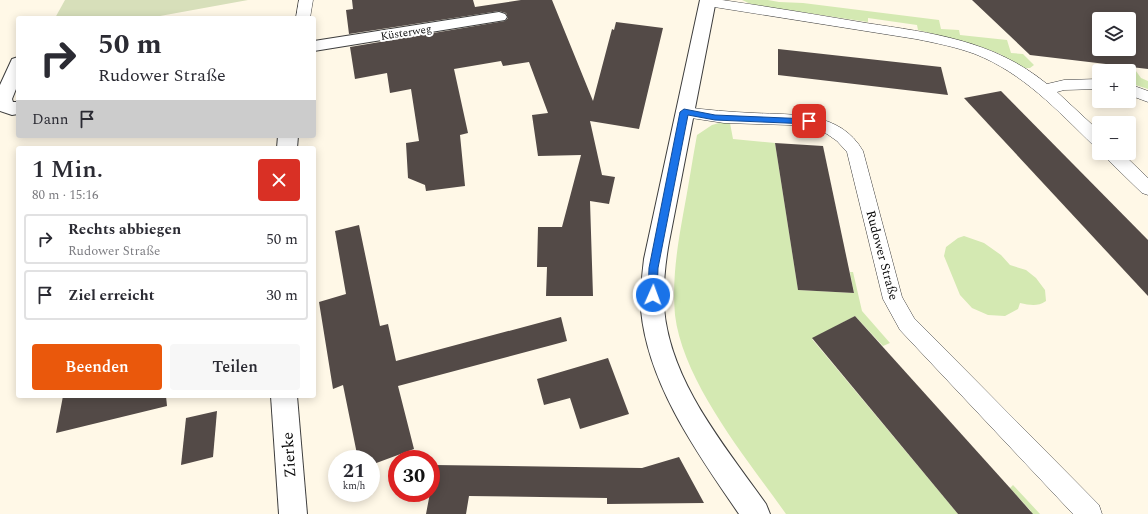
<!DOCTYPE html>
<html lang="de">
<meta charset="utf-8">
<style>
:root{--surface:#fff;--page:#f7f7f7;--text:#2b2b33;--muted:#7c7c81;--line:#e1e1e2;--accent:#ea580c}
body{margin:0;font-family:Spectral,serif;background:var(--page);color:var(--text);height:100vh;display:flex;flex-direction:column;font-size:15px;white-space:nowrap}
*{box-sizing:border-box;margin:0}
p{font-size:13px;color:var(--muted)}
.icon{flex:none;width:22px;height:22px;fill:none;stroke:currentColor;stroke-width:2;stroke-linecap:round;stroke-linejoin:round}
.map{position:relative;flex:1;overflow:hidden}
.panel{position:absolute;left:16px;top:146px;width:300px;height:252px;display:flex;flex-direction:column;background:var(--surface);border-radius:4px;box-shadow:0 2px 10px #0003}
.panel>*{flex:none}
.guide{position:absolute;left:16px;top:16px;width:300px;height:122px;border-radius:4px;box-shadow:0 2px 10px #0003;background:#fff;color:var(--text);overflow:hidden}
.controls{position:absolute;left:1092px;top:12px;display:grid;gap:8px}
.controls a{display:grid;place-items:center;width:44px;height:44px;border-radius:4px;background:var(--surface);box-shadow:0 2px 10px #0003;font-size:20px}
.speed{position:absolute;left:328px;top:450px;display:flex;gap:8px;font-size:20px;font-weight:700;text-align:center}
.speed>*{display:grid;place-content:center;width:52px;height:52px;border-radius:50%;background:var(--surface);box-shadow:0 2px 10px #0003;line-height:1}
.speed small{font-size:10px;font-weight:400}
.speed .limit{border:6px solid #d22;background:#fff;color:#111}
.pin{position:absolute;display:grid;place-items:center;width:34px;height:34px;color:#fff;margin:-17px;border-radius:8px;box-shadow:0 2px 6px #0006}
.me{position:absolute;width:44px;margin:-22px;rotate:2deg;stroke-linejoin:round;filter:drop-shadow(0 0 3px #0008)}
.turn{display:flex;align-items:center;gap:14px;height:84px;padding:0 16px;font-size:18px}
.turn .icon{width:52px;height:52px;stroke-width:2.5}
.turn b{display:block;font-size:28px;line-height:34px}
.then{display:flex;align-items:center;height:38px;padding:0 16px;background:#0003;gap:8px;font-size:15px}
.round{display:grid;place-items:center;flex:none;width:42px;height:42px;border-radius:4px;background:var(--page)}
.overview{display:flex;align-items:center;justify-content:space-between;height:68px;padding:0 16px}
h1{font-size:24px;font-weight:600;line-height:30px}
.primary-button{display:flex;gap:8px;margin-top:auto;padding:8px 16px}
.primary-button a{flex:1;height:46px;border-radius:4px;background:var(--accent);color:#fff;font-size:16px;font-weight:600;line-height:46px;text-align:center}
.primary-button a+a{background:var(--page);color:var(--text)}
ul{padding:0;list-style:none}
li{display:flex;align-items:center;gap:12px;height:50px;margin:0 8px 6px;padding:0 8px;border:2px solid var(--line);border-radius:4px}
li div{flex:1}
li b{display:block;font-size:15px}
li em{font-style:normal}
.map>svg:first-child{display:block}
</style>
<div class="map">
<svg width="1148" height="514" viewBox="0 0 1148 514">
<rect width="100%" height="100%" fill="#fff8e7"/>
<g fill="#d4e9b2">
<path d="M742 0H768L779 2 803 3 939 20 941 29 959 30 960 35 1007 40 1011 53 1023 54 1034 65 1030 68H1024L1000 54 976 45 918 30 917 25 868 18V22L753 5Z"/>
<path d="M1118 65 1133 67 1141 78 1148 81V89L1129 83V71H1121Z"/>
<path d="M723 122 730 123 733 139 775 143 798 290 854 293 850 272H853L862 311 890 343 883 346 855 316 812 339 958 514H786C747 459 683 382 675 315 672 281 677 248 683 215 688 189 692 162 697 135L712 125Z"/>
<path d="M964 236 984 243 1001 255 1010 265 1026 270 1036 278 1045 290 1046 301C1037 307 1030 305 1020 303L1018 309 1005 316 988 315 972 308 960 295 944 256 946 247 958 238Z"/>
<path d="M1013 485 1040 514H1028L1031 511 1010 488Z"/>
</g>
<path fill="#d7dfba" d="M65 0H248L149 18H55Z"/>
<g fill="#534a47" fill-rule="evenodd">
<path d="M352 0H473L475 7 521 0H552L593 101 612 29 614 30 616 22 663 28 639 129 590 121 602 175 615 177 609 204 590 201 593 296H546L547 267H537L538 227H562L581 155 538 156 532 115 548 113 529 62 503 66 501 61 454 69 468 133 460 135 465 186 426 191 425 185 408 178 406 143 419 141 411 89 390 93 387 73 355 79 350 47 505 21 508 18 506 13 499 11 349 34 346 10 353 9Z"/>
<path d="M972 0H1148V69L1030 55ZM1099 19H1129V49H1099Z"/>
<path d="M778 49 941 67 948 95 778 75Z"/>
<path d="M1001 91 1148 240V296L964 98Z"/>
<path d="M775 143 823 146 854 293 798 290Z"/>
<path d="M359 225 380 326 388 324 396 361 561 317 567 341 398 386 414 449 371 465V459H358L343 385 333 389 319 302 346 294 335 231Z"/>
<path d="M855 316 1010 488 1033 514H958L812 338Z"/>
<path d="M608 358 629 414 580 429 570 398 544 405 537 379Z"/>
<path d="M63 396H166L167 406 56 433Z"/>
<path d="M217 411 213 457 181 465 186 418Z"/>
<path d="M679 457 704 503 607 504V498L469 496 466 514H426L430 493H431L434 465 642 468Z"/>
</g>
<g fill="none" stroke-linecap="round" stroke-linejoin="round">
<defs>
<g id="service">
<path d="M299 0H313L310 18H296Z"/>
<path d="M703 0H722C770 7 818 15 866 23 932 33 993 40 1047 84L1064 80 1099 79V89L1064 90 1057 92 1099 131V147L1093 145C1057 110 1023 73 975 54 956 47 936 43 916 39L708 6 703 5 701 2Z"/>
<path d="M1129 84 1148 91V102L1129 95Z"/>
<path d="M684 107C707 110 730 112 754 113 794 115 840 111 863 151L902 297 914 318 1099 505 1102 514H1073L900 330 883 299 847 152 837 141 827 134 810 127 790 125 724 123 678 116 676 112 678 108Z"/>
<path d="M1103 153H1122L1148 178V195L1142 193 1105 157Z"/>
</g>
<g id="minor">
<path d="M700 0H716L669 242C665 264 663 286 664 308 670 382 725 446 766 504L770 514H739C698 454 648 385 641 310 640 293 642 276 644 259Z"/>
<path d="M499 12 505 14 507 17 505 20 314 51V41Z"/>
<path d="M18 57V84L12 99 13 102H18V114L12 115 0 111V85L12 59Z"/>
<path d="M278 136H298L297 148H277Z"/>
<path d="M271 396H297L307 514H279Z"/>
</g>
</defs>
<use href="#service" stroke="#3d3d3d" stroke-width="1"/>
<use href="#minor" stroke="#3d3d3d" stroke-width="2"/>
<use href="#service" fill="#fff" fill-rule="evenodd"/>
<use href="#minor" fill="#fff" fill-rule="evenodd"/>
</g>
<path fill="#1a73e8" stroke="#114b97" d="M684 109 715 115 809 119 812 121 809 124 715 120 688 115 658 268 657 295 656 298H649L648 295 649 268 680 112Z"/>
<g text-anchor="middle" stroke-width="4" stroke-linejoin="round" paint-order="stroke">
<g font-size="11" fill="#0a0a0a" stroke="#fff">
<text transform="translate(406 32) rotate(-9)" y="4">Küsterweg</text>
</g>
<g font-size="13" fill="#0a0a0a" stroke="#fff">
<text transform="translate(883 255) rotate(75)" y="5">Rudower Straße</text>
</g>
<g font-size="16" fill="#0a0a0a" stroke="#fff">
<text transform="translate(288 455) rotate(-94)" y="6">Zierke</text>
</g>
</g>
</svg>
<div class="controls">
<a><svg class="icon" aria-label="layers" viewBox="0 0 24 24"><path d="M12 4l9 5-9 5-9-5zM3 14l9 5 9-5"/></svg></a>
<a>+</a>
<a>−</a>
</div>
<div class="speed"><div>21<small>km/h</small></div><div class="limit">30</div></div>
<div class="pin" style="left:809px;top:121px;background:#d93025"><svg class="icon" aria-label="arrive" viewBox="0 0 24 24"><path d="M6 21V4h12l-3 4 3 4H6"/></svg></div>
<svg class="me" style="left:653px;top:295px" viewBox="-20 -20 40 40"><circle r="17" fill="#1a73e8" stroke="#fff" stroke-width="3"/><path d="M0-11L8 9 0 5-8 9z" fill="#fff"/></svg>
<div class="guide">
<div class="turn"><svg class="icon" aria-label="right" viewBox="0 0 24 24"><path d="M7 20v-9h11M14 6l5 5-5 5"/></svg><div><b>50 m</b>Rudower Straße</div></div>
<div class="then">Dann<svg class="icon" aria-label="arrive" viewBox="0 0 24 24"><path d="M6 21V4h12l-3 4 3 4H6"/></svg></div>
</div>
<section class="panel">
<div class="overview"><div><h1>1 Min.</h1><p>80 m · 15:16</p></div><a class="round" style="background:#d93025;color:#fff"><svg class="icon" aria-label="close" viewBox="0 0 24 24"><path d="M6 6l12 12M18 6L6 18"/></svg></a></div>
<ul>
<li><svg class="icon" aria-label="right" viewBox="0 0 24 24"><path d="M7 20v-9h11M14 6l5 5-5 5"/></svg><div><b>Rechts abbiegen</b><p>Rudower Straße</p></div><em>50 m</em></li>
<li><svg class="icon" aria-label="arrive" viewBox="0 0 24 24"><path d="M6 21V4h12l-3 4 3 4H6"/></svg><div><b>Ziel erreicht</b></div><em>30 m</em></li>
</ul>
<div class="primary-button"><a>Beenden</a><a>Teilen</a></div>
</section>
</div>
